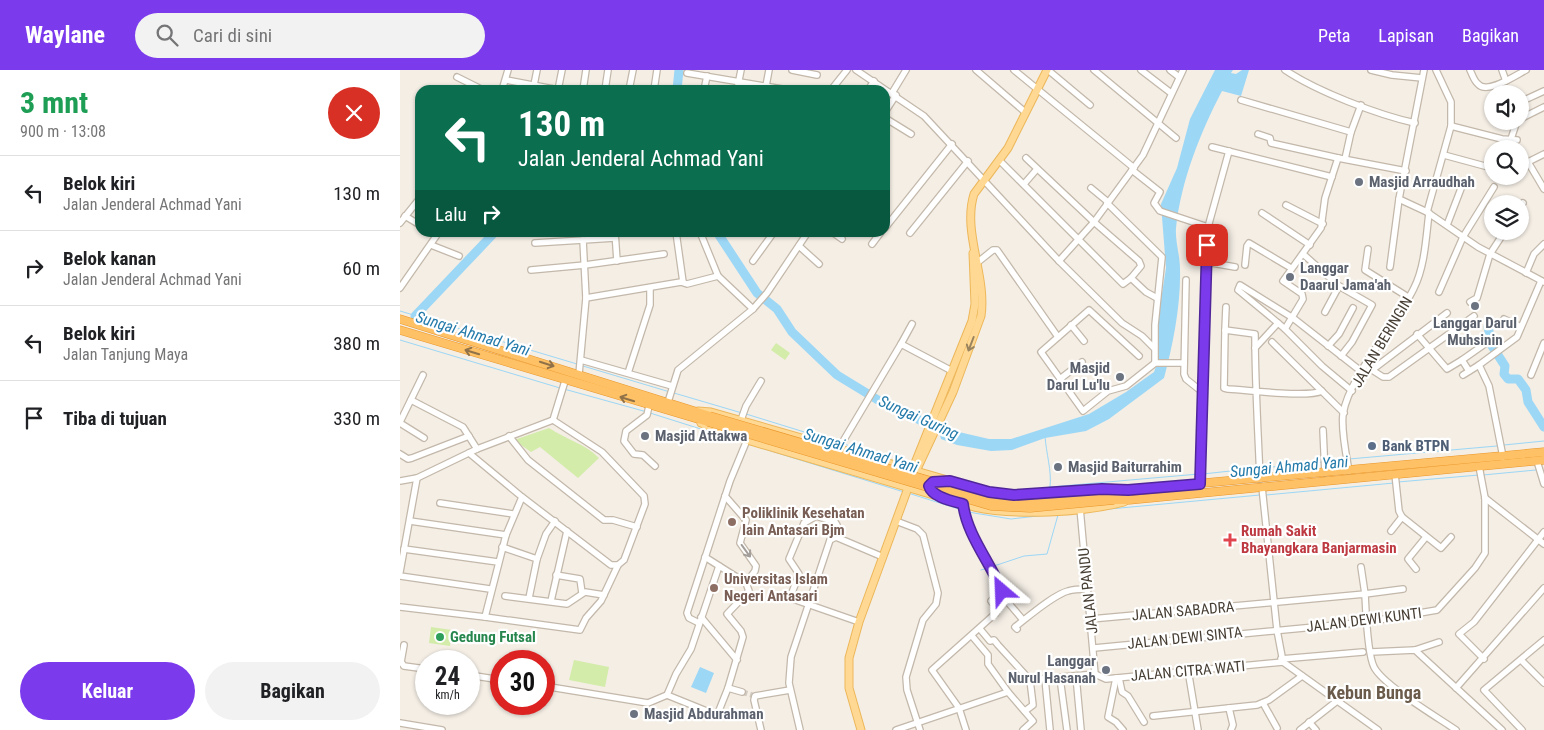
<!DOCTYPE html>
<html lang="id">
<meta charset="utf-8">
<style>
:root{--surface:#fff;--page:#f2f2f2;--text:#202124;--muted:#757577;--line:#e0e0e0;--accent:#7c3aed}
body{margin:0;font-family:"Roboto Condensed",sans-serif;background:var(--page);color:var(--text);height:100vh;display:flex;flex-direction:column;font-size:19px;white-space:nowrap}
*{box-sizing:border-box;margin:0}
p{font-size:16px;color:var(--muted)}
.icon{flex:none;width:28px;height:28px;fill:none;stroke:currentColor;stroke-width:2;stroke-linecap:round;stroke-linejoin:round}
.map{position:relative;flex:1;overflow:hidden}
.side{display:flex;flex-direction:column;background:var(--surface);width:400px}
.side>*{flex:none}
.top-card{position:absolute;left:15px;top:15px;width:475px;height:152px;border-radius:15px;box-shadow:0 1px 4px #0004;background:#0b6e4f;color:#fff;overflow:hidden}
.fabs{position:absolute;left:1084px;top:15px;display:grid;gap:10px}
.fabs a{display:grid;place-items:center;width:45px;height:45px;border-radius:50%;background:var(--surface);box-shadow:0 1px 4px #0004;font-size:25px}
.speed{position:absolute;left:15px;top:580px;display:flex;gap:10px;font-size:25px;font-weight:700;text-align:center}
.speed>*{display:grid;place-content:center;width:65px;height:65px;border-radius:50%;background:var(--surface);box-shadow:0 1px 4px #0004;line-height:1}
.speed small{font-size:12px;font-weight:400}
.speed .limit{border:8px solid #d22;background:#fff;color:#111}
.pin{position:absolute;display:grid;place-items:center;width:42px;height:42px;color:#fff;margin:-21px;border-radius:10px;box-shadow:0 2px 8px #0006}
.me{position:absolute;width:55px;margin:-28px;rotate:334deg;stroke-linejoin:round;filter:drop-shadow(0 0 4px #0008)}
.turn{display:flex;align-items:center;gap:18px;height:105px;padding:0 20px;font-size:22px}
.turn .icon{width:65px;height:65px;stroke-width:2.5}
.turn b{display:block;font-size:35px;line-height:42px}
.then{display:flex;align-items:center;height:48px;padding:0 20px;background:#0003;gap:10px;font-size:19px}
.round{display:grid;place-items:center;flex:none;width:52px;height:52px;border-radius:26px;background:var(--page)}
.head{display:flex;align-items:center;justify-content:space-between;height:85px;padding:0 20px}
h1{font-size:30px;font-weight:700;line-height:38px;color:#1e9e55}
.button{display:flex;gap:10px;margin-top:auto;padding:10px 20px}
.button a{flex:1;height:58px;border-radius:30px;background:var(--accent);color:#fff;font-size:20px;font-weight:700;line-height:58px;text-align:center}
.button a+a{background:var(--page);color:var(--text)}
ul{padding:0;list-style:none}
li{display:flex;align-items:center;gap:15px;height:75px;padding:0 20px;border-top:1px solid var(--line)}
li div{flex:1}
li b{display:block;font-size:19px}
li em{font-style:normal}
header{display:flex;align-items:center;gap:30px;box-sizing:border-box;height:70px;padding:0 25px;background:var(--accent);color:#fff}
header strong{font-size:24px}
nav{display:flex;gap:28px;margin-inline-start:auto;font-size:18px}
.search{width:350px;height:45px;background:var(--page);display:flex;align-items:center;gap:12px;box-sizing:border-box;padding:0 18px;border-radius:28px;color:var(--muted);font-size:19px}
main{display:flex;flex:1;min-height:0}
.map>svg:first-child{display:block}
</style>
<header>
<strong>Waylane</strong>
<div class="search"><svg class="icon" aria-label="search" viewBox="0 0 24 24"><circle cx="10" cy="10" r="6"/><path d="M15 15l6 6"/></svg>Cari di sini</div>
<nav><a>Peta</a><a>Lapisan</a><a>Bagikan</a></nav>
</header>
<main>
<section class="side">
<div class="head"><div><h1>3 mnt</h1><p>900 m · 13:08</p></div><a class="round" style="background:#d93025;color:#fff"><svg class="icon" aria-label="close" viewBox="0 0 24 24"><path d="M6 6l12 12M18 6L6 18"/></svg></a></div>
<ul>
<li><svg class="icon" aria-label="left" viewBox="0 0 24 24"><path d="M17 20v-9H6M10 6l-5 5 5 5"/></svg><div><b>Belok kiri</b><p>Jalan Jenderal Achmad Yani</p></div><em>130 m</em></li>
<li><svg class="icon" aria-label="right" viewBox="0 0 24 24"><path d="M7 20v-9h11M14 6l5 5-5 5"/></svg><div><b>Belok kanan</b><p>Jalan Jenderal Achmad Yani</p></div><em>60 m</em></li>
<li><svg class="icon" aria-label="left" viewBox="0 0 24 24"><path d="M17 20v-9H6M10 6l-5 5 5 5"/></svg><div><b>Belok kiri</b><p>Jalan Tanjung Maya</p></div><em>380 m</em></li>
<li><svg class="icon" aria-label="arrive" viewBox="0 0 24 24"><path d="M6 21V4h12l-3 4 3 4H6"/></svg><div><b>Tiba di tujuan</b></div><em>330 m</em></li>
</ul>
<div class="button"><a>Keluar</a><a>Bagikan</a></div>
</section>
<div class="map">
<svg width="1144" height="660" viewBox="0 0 1144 660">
<rect width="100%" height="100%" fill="#f4eee5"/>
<g fill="#d3ecaa">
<path d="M376 273 390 283 385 290 371 280Z"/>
<path d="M149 358C165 369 186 374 199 388L178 408 140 377 131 382 114 370Z"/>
<path d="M31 557 52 560 50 576 29 573Z"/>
<path d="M174 590 209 597 205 617 169 610Z"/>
</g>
<g fill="#9cd7f6">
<path d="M815 0H833L831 3 836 4 842 0H849L841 26 822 21C800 63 781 111 776 158 775 171 780 186 780 199 781 234 773 275 764 308L709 349 686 361 645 368 612 380 591 381 557 375 541 369 540 365 515 352 516 347 546 359 589 369H611L689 344 726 322 754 302 757 294 759 243 766 198 761 134 777 98 790 49Z"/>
<path d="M300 597 314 603 306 623 291 617Z"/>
</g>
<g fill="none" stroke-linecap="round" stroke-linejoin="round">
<g stroke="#9cd7f6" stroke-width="1">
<path d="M0 241 177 294"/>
<path d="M0 270 160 318"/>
<path d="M183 296 270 322"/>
<path d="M164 319 247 342"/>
<path d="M274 323 342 343"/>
<path d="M250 343 342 372"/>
<path d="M346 344 440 373"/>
<path d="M645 366C646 383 652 401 650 417"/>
<path d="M444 374 492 390"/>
<path d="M1104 375 1144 371"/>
<path d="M358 377 504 422"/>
<path d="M949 389 1097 376"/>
<path d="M927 391 945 389"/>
<path d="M862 398 923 392"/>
<path d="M803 404 858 398"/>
<path d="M1083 405 1136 400"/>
<path d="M998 412 1079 405"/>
<path d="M626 422 650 417 799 404"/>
<path d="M508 423 562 440"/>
<path d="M866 425 994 413"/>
<path d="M699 440 860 425"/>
<path d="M568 442 611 449 646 445"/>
<path d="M594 496 624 486 647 484 658 445"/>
<path d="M581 500 588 498"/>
</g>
<g stroke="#9cd7f6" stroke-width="9">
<path d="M277 20 279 0"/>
<path d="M317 162 357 223 377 239 392 262 437 305 478 330 526 353"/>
<path d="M15 246 95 162"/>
<path d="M1088 257 1092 276 1105 296 1104 304 1108 309H1118L1126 320 1128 332 1144 357"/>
</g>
<path stroke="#d1cbc2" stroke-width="5.5" stroke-dasharray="5.5 3" stroke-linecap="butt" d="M342 622 352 625"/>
<defs>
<g id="minor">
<path d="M392 0 417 5"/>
<path d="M456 0 524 46 659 191 722 253 742 266 754 278"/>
<path d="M576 0 625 42"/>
<path d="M614 0 734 98"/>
<path d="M648 0 690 35"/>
<path d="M694 0 776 68"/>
<path d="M741 0 771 23"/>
<path d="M770 0 779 7"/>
<path d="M885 0C916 21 978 45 1015 53"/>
<path d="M971 0 992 5 1022 8"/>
<path d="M1024 0 999 129 1027 142 1078 177 1144 212"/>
<path d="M1070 0C1072 4 1074 11 1078 14 1087 25 1116 5 1126 0"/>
<path d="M1102 0 1106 11"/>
<path d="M287 3 388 20"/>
<path d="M57 7 83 20"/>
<path d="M106 10 159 20"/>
<path d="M134 15 137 0"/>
<path d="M366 16 369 0"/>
<path d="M1096 16 1099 24"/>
<path d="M102 20 108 0"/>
<path d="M158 20 162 0"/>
<path d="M183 20 186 0"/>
<path d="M205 20 208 0"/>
<path d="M229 20 233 0"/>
<path d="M254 20 257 0"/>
<path d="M304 20 307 6"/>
<path d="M337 20 341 0"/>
<path d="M431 20 447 0"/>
<path d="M468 20 474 11"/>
<path d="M492 23 506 0"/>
<path d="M841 30 951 62 945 89"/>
<path d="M1120 32 1144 21"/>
<path d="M485 42 496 25"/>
<path d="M485 48 511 64"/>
<path d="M1120 49 1144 37"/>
<path d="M1051 56 1102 69 1117 70"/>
<path d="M951 62 961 35"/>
<path d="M858 64 870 68 871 73 938 88"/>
<path d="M1111 69 1117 51"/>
<path d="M812 77 932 107"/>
<path d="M1044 85 1092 98"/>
<path d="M626 88 694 152 739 191 741 196 731 208 746 222 757 228"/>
<path d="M599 90 723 214 731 208"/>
<path d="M1128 92 1144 119"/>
<path d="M1120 96 1144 84"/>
<path d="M732 100 760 122 754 133 760 141 808 157"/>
<path d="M624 114 637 99"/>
<path d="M691 118 708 132"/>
<path d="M707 133 762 187 755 255V293"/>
<path d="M886 135 923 154"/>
<path d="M1120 138 1123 133"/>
<path d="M1027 142 1051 56V32L1036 0"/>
<path d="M862 143 910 175"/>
<path d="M5 146 20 155"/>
<path d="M0 153 20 128"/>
<path d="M1047 155 1062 116"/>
<path d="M485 158 552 74"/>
<path d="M215 162 217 191"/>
<path d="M276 162 283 212"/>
<path d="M300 162 318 206"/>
<path d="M432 162 442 169"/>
<path d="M510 163 568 91"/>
<path d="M135 173 183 170"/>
<path d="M472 174 481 162"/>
<path d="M31 175 59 186"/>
<path d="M399 176 419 194"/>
<path d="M968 179 965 200 1008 227"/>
<path d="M903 184 939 216 972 235 952 272 941 286"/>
<path d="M353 191 374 162"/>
<path d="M659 191 694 152 743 85 783 0"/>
<path d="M578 192 593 180H597L658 267"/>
<path d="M806 192 835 197"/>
<path d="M845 195 847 176 849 173 891 198"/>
<path d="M990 197 999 129"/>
<path d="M131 200 185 195 264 184"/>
<path d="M1126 203 1134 184 1144 174"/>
<path d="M786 210 784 304 786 309 801 321"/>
<path d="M0 218 39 162"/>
<path d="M1039 222 1063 167 1094 117"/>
<path d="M186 228 281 212 287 214 318 206 353 239"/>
<path d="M1070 232 1077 228 1090 184 1105 161"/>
<path d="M925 242 939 216"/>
<path d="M1104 249 1121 257"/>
<path d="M878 253 885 259 903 229 902 224 883 211 921 158 925 128 938 88 1006 101"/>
<path d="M671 255 684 271"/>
<path d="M885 259 922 296 952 321"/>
<path d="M825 260 826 237"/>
<path d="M1017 264 1047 299 1062 290"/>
<path d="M872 272 944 343"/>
<path d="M501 274 512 254"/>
<path d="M928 276 939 264 953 238"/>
<path d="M855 278 878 253 838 220 840 215 893 248 962 302"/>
<path d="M739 286 689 240 641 282 683 341 708 321 726 316 755 293H784"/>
<path d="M181 290 272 316"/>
<path d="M969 298 972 300 1047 243"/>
<path d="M972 300 983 307H989L1074 246"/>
<path d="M1069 301 1062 290 1089 271"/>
<path d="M228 303 250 235V218"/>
<path d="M179 304 186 228 183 170 215 168"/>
<path d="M1063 305 1079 295"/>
<path d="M1131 305 1144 273"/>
<path d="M660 309 682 292"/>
<path d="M11 330 63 357 77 379"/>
<path d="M268 332 278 300 353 239 367 223 408 162"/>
<path d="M249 336 247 345 226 361 224 371 234 384 243 385 255 396"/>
<path d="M153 350 165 311"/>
<path d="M341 350 346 336 361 311"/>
<path d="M0 352 23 305"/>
<path d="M0 353 24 368"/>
<path d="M923 360 925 403"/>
<path d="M109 366 128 390 204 450H213L237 457"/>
<path d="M439 378 501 274 552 301"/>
<path d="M0 384 8 389 12 388 69 366"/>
<path d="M1103 387 1089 316 1079 295 1117 267 1141 211"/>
<path d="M1137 391 1144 414"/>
<path d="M949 401C946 384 941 361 943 344 949 306 997 254 1014 218 1025 196 1026 167 1029 143"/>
<path d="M995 404 999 441 1002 447 1041 478 1051 467"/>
<path d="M860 409C858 361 855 312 855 264L825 260 824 318 828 319C849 320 906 328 922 321"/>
<path d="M0 411 17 408 77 379 153 350"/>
<path d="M800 414 808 157 829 81"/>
<path d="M862 417 877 560 883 592"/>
<path d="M325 426 346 450 340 473 356 496 355 501 346 513"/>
<path d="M122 427 211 495H218L224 490 245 434 244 426 202 382 153 350"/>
<path d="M1085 428 1144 474"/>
<path d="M40 433 113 444"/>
<path d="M563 434C568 466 590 491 602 521L591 531 596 538V543L532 600 559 638 566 660"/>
<path d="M680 438 695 604"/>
<path d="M10 451 106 465"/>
<path d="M496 451 517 459 523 465 538 523 536 534 523 550 506 607 507 620 520 660"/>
<path d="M991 461 1002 447"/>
<path d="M433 467 437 455 435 452 416 446 404 453 389 489 399 504 390 528 459 552"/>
<path d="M102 477 137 489 129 528"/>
<path d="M4 479 98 492"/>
<path d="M137 489 146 464 155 451"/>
<path d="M961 497 965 524 1003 519"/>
<path d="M1016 499 1008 489 1026 467"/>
<path d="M0 502 17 408"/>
<path d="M156 505 180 509 182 523"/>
<path d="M0 506 90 519"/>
<path d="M600 523 623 550"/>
<path d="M105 526 167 534 185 522 204 525"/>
<path d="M151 531 167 461"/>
<path d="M0 537 85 547 106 465 122 427 69 383"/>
<path d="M85 547 180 560 186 548 201 531 218 495"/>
<path d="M301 547 337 590"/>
<path d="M691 549 965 524C966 541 967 583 974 597 983 615 1037 647 1056 660"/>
<path d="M299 553 289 548 287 543 330 411 347 370"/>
<path d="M580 559 590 571 594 570 598 575 630 610"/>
<path d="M617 559 615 557C628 547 653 525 668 521 674 519 682 519 688 519"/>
<path d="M572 566 588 585V594L608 622"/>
<path d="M4 575 1 592 4 596 26 599"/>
<path d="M694 578 967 552 1037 540 1075 498 1085 483V428L1079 396"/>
<path d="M1015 580 1039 572"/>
<path d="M971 582 1015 580 1102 660"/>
<path d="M881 589 963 582"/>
<path d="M1084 589 1059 564 1074 552 1144 462"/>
<path d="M1121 590 1144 613"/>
<path d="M883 592 978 660"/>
<path d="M788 600 798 660"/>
<path d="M695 604 706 609 883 592"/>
<path d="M69 605 101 610"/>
<path d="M676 606 681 660"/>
<path d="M660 608 667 660"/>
<path d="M716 608 708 647 716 652 723 660"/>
<path d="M719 608 722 622 728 626 744 652"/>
<path d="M645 609 650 660"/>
<path d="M630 610 695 604"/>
<path d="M144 616 248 633 267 625 314 644 318 643 328 618 343 567 341 561 327 544 349 521 346 513 305 487"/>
<path d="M328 618 342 622"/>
<path d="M1056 618 1144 518"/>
<path d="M267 625 276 604 291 579 319 496"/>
<path d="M863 633 877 658"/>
<path d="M829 638 833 655 831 660"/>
<path d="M625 641 633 635 630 610"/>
<path d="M753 646 857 635 869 630 902 606"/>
<path d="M909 652 916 660"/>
<path d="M0 653 42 660"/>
<path d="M361 660 354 630 355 626 390 620"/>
<path d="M400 660 389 613 391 587 430 470 436 467 483 487"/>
<path d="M496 660 608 622 633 651 623 660"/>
<path d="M900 660 937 631"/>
<path d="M1122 660 1084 620 1144 570"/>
</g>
<g id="major">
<path d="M298 341 311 342 589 422 629 425 711 418 726 420"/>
<path d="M301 353 347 370 574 437C617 446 681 443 724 432"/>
<path d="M514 402 517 399 553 322 581 246C587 206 562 162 574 124L608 78 647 0"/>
<path d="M461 660 449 618V588L459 552 508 418 514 402 513 398 572 251 575 234 573 183"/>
</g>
<g id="highway">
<path d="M0 249 310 346"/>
<path d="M0 260 308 352"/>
<path d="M712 424 728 420 1144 382"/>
<path d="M714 430H729L1144 390"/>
</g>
</defs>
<use href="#minor" stroke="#c3b8aa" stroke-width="8"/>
<use href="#major" stroke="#edb75a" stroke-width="9"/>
<use href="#highway" stroke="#e9962a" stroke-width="9"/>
<use href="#minor" stroke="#fff" stroke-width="5.5"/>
<use href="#major" stroke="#ffd993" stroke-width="7"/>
<use href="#highway" stroke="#ffc165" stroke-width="8"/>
<defs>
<g id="highway-bridge">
<path d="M310 346 592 429 630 431 712 424"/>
<path d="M308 352 591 436 630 438 714 430"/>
</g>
</defs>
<use href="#highway-bridge" stroke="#e9962a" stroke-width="9" stroke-linecap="butt"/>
<use href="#highway-bridge" stroke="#ffc165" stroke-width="8"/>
</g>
<defs><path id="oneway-shaft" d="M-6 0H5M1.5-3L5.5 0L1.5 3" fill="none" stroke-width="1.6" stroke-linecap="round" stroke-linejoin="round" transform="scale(1.25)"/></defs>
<use stroke="#9a845f" href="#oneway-shaft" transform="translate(571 274) rotate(111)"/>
<g stroke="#917248">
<use href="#oneway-shaft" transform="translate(72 282) rotate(-163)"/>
<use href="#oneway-shaft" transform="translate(147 294) rotate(18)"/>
<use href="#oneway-shaft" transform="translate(227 329) rotate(-163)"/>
</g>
<use stroke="#a39e9a" href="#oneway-shaft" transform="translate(346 481) rotate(54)"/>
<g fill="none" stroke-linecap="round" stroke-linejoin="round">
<defs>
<path id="route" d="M602 521C590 492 567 465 563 434 552 431 532 427 529 416L533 412 550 411 589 422 614 425 702 419 728 420 800 414 807 175"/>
</defs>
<use href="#route" stroke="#51269a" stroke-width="12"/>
<use href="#route" stroke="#7c3aed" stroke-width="9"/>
</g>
<g fill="#6b7280" stroke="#fff" stroke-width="2">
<circle cx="959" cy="112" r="5"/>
<circle cx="890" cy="207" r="5"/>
<circle cx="1075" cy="236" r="5"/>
<circle cx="720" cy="307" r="5"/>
<circle cx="245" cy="366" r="5"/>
<circle cx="658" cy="397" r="5"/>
<circle cx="706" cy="600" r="5"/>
<circle cx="234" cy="644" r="5"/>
</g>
<circle fill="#5c6f8a" stroke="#fff" stroke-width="2" cx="972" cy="376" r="5"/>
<g fill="#8d6e63" stroke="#fff" stroke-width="2">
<circle cx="332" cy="452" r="5"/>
<circle cx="314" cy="518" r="5"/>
</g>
<path fill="#e0444e" stroke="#fff" stroke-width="2" d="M827.5 462.5h5v5h5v5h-5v5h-5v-5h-5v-5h5z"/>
<circle fill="#2e9e5b" stroke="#fff" stroke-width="2" cx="40" cy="567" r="5"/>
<g text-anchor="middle" stroke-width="4.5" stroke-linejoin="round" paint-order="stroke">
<g font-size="15" font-weight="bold" fill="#5b616d" stroke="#fff" text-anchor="start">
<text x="969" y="117">Masjid Arraudhah</text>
<text x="900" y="203">Langgar<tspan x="900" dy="17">Daarul Jama'ah</tspan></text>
<text x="1075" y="258" text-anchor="middle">Langgar Darul<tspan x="1075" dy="17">Muhsinin</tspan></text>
<text x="710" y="303" text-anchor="end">Masjid<tspan x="710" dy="17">Darul Lu'lu</tspan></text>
<text x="255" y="371">Masjid Attakwa</text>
<text x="668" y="402">Masjid Baiturrahim</text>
<text x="696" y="596" text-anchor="end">Langgar<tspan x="696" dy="17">Nurul Hasanah</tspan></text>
<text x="244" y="649">Masjid Abdurahman</text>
</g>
<g font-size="15" fill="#473e34" stroke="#fff">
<text transform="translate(982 272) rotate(-59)" y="5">JALAN BERINGIN</text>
<text transform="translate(688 521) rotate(-96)" y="5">JALAN PANDU</text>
<text transform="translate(783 541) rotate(-5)" y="5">JALAN SABADRA</text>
<text transform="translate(964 550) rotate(-7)" y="5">JALAN DEWI KUNTI</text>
<text transform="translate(785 568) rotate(-6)" y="5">JALAN DEWI SINTA</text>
<text transform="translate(788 601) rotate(-5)" y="5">JALAN CITRA WATI</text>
</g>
<g font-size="15" font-weight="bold" fill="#4e5e75" stroke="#fff" text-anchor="start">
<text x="982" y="381">Bank BTPN</text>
</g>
<g font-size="15" font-weight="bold" fill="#785e54" stroke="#fff" text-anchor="start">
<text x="342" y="448">Poliklinik Kesehatan<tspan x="342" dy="17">Iain Antasari Bjm</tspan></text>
<text x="324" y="514">Universitas Islam<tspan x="324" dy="17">Negeri Antasari</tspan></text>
</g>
<g font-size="15" font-weight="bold" fill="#be3a42" stroke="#fff" text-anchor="start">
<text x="841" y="466">Rumah Sakit<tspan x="841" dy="17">Bhayangkara Banjarmasin</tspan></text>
</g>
<g font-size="15" font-weight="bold" fill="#27864d" stroke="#fff" text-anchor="start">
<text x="50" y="572">Gedung Futsal</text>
</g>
<g font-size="16" font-style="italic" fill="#237aaa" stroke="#fff">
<text transform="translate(73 263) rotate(17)" y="6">Sungai Ahmad Yani</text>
<text transform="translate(519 347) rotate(24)" y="6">Sungai Guring</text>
<text transform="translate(461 380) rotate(17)" y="6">Sungai Ahmad Yani</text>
<text transform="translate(889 396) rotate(-5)" y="6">Sungai Ahmad Yani</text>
</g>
<g font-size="18" font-weight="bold" fill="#6a5b4a" stroke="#fff">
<text x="974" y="629">Kebun Bunga</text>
</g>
</g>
</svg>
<div class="fabs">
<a><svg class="icon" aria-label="sound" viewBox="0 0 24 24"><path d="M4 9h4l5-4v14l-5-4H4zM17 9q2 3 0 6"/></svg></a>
<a><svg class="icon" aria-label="search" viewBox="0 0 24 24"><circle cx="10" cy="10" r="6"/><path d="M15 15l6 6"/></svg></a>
<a><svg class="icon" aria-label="layers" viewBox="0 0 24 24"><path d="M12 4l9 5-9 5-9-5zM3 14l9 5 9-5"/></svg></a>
</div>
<div class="speed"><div>24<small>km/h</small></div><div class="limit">30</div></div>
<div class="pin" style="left:807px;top:175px;background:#d93025"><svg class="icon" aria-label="arrive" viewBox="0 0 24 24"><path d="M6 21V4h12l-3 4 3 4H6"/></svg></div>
<svg class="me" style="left:602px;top:521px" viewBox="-20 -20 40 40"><path d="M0-17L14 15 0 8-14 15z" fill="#7c3aed" stroke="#fff" stroke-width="4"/></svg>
<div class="top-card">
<div class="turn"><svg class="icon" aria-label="left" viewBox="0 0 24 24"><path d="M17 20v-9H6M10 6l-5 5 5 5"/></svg><div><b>130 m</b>Jalan Jenderal Achmad Yani</div></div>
<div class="then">Lalu<svg class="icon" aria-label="right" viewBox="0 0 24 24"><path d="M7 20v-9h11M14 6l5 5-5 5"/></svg></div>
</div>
</div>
</main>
